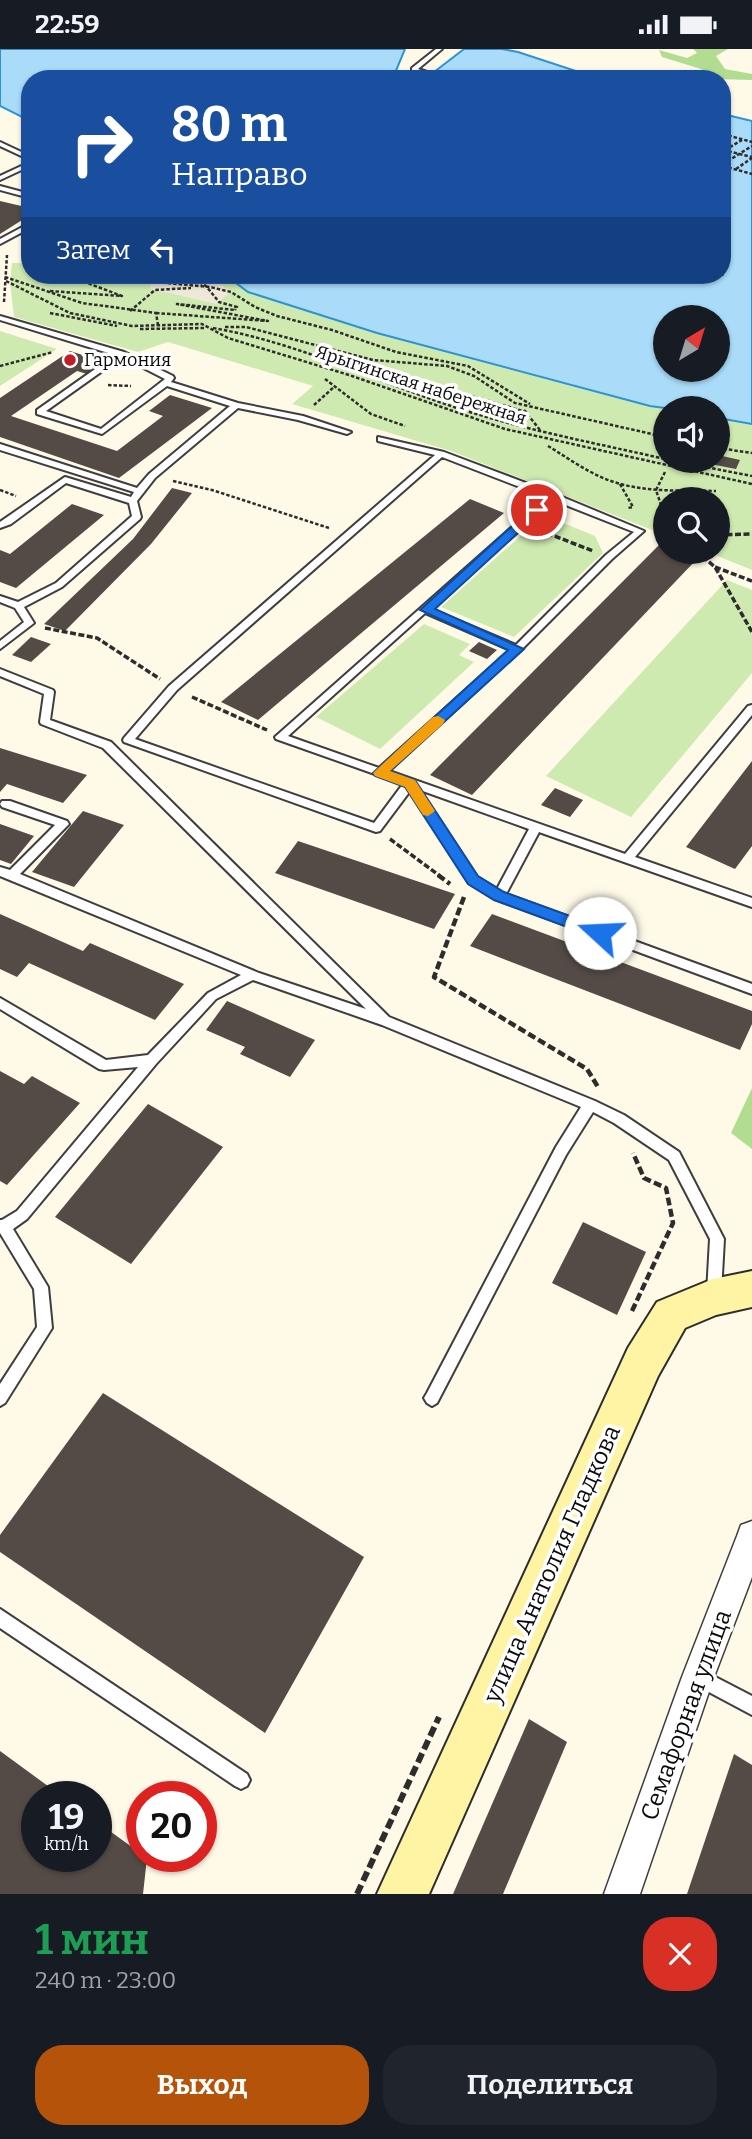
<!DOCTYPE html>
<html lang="ru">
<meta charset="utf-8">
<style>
:root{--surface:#171b24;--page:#20242c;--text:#f1f3f6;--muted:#9ea1a6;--accent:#b45309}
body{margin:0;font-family:Bitter,serif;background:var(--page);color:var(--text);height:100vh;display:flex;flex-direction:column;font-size:26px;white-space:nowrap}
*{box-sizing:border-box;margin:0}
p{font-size:23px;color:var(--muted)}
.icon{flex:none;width:38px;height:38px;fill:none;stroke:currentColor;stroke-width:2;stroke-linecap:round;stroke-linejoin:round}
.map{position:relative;height:1845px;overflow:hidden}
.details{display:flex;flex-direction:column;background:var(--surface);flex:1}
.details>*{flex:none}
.top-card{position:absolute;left:21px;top:21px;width:710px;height:214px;border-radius:28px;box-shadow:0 2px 5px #0004;background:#1a4fa0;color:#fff;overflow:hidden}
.needle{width:46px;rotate:38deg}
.buttons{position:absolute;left:653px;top:256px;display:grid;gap:14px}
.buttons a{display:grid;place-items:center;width:77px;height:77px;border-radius:50%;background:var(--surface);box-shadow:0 2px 5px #0004;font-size:35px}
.speed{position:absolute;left:21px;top:1732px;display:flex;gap:14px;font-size:35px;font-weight:700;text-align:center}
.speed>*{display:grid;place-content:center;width:91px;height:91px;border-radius:50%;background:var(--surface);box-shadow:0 2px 5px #0004;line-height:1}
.speed small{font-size:18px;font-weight:400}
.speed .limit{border:10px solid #d22;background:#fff;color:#111}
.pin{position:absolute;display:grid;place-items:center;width:60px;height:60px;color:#fff;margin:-30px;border:4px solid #fff;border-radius:50%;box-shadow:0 2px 7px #0007}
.me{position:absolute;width:77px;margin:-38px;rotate:290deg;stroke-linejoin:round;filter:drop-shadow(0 0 5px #0008)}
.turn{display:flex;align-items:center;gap:24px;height:147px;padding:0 35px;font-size:32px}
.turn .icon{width:91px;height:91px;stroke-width:2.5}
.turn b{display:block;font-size:49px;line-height:60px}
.then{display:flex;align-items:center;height:66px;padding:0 35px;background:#0003;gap:14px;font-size:26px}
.round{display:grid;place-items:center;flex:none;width:74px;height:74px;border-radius:28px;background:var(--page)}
.head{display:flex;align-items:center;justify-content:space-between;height:119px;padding:0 35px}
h1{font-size:42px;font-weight:700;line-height:52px;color:#1e9e55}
.button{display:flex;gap:14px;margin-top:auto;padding:14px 35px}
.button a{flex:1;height:80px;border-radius:28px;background:var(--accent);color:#fff;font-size:28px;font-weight:700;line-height:80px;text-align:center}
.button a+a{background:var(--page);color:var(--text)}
.status{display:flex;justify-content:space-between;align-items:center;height:49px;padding:0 35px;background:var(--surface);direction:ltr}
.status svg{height:19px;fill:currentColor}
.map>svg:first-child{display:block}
</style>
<div class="status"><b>22:59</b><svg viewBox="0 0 49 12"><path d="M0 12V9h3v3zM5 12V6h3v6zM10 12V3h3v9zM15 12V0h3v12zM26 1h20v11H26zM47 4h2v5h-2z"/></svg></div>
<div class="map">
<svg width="752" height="1845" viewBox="0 0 752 1845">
<rect width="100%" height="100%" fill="#fffae8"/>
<g fill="#cfeab1">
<path d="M12 214H30V226H232V231L248 243 377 284 665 359V411H718V369L752 375V521L705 502H718V450H665V486L451 402 292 355 313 337 168 293 138 303 14 268 10 234Z"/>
<path d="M0 282 57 300 0 337Z"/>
<path d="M536 473 566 475 595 487 603 504 514 588 441 558Z"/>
<path d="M727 531 752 541V624L631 768 546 727Z"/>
<path d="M424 575 470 595 459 606 474 613 380 700 316 668Z"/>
</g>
<g fill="#b2dc8f">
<path d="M693 0H728L716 7 725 20 752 25V31L711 30 701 20 662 8 659 1 687 9 697 4Z"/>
<path d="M752 1039V1100L731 1084Z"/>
</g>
<path fill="#eee8d8" d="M186 226H208L231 243 216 255 151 240 149 232Z"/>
<g fill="#aadcf9" stroke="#2e93d3" stroke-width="2" fill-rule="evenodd">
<path d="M0 0H405L395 24 420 30H30V72L0 57Z"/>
<path d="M464 0H502L518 3 600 30H425Z"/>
<path d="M723 65 752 72V375L718 369V359H665L650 357 377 284 248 243 232 231V226H723ZM665 268H718V320H665Z"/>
</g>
<g fill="#544b46">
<path d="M0 152 30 159V166L0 185Z"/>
<path d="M70 302 105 313 87 325 77 322 11 367 117 402 163 367 149 362 170 346 212 359 119 429 0 388V349Z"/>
<path d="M718 406 740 411 736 420 705 414 706 411H718Z"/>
<path d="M172 439 192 444 151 495 65 582 44 575 133 490Z"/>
<path d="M470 450 504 464 258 671 221 653Z"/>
<path d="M72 455 104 466 16 539 0 533V501L10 505Z"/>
<path d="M659 496 665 498V502H676L697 510 472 746 430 726Z"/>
<path d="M31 588 51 595 31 613 12 606Z"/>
<path d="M479 593 497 601 487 610 469 602Z"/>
<path d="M0 699 87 726 63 754 7 735 0 743Z"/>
<path d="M752 712V797L735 820 686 798Z"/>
<path d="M555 739 583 751 570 768 541 756Z"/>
<path d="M83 762 124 776 74 838 32 823Z"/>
<path d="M0 775 34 787 11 815 0 811Z"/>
<path d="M298 792 455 845 434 880 275 824Z"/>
<path d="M0 865 83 902 90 894 184 935 155 971 29 914 17 928 0 920Z"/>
<path d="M492 865 752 962V975L740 1001 470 897Z"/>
<path d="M227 952 315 991 290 1028 240 1005 245 998 206 981Z"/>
<path d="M0 1022 24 1035 32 1027 80 1054 7 1136 0 1132Z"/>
<path d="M148 1055 223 1098 131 1215 55 1168Z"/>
<path d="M583 1173 646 1203 617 1266 552 1234Z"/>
<path d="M103 1344 364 1508 265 1684 0 1503V1486Z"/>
<path d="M529 1670 567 1693 503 1845H453Z"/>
<path d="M0 1702 63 1748H37V1808H96V1772L147 1809 143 1845H0Z"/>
<path d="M734 1705 752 1716V1845H687Z"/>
</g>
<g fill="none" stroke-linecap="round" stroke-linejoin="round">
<defs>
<g id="lane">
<path d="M436 0H442L418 20 433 25V27L412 21V19Z"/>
<path d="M0 93 30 107V111L0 97Z"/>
<path d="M30 113V117L0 131V127Z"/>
<path d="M0 137 30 145V149L0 141Z"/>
<path d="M30 174V179L0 195V190Z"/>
<path d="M0 267 124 303 173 327 174 329 171 333 238 354 303 367 351 383 347 385 298 371 238 359 155 429 137 452 141 468 140 470 62 538 24 558 34 574 0 600V592L24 573 15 559 0 553V547L18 553 56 534 132 467 129 454 66 434 11 475 0 479V473L65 428 131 448 134 443 0 401V395L137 439 149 425 230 357 167 337 102 385 37 365V361L115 306 0 271ZM122 308 165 330 101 380 46 362Z"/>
<path d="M378 388 444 403 555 445 644 482 612 510 520 602 389 722 625 805 748 657 752 656V666L635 808 752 849V858L539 783 506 845 752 935V945L495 850 469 834 410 742 380 782 376 783 124 693 123 691 124 689 169 637 435 406 378 392ZM442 408 546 448 275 688 276 690 403 735 374 774 135 690 177 641ZM553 451 634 483 606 506 516 596 431 560ZM425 564 510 601 379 719 288 687ZM420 741 529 780 497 840 477 828Z"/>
<path d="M0 620 53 641 54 643 50 671 111 693 389 968 595 1052 624 1066 679 1103 724 1190 721 1244 719 1249 714 1251 709 1249 707 1244 710 1190 669 1111 614 1074 593 1063 566 1106 437 1354 432 1357 427 1354 424 1349 427 1344 556 1098 581 1058 382 976 253 931 216 950 156 1015 27 1170 13 1180 48 1238 52 1279 5 1354 0 1357V1335L37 1278 34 1240 0 1184V1171H2L17 1162 138 1018 104 1021 99 1020 0 960V949L106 1011 148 1006 208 944 241 926 0 827V818L10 821 55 776 2 758 0 755 2 752H10L67 772 69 775 20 825 259 924 366 960 103 699 41 675 40 673 44 645 0 627Z"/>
<path d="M0 1560 247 1725 250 1731 247 1737 241 1740 235 1737 0 1579Z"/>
<path d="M698 1619 752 1647V1666L692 1634 689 1628 692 1622Z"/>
</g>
<path id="street" d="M752 1472V1528L714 1628 640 1845H604L682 1628 737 1487 741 1476Z"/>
<path id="secondary" d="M752 1222V1258L716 1266 685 1279 658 1327 429 1845H377L628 1299 657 1253 713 1230Z"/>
</defs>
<use href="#lane" stroke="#3e3e3e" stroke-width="4"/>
<use href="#street" stroke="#3e3e3e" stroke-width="3"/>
<use href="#secondary" stroke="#2d2d2d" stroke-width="4"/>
<g stroke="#2d2d2d" stroke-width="2.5" stroke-dasharray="3.5 2" stroke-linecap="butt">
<path d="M464 30 476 24 501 30"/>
<path d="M723 85 752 93"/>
<path d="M723 101 752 108"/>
<path d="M725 101 742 91"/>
<path d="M723 115 752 97"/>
<path d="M723 117 752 125"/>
<path d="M736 120 752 109"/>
<path d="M80 226 210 238 231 243 255 258 277 267 332 281 396 303 468 317 530 355"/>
<path d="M173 226 194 230 206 237 219 253 237 258 235 261"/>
<path d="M5 228 82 254 156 264 158 276"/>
<path d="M6 232 70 264 132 277 202 275 228 289 349 326 505 380 752 435"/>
<path d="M50 242 122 247 66 226"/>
<path d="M4 253 7 206"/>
<path d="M130 262 155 241 191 239"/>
<path d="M50 264 117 277"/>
<path d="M156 264 268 272 177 255 235 261"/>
<path d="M225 278H246L373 311 447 317 474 327 515 354 665 388"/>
<path d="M213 279C299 294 375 332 457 359 525 381 595 394 665 410"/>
<path d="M140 280 204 279"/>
<path d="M0 317 53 303"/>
<path d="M364 321 401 326 526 363"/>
<path d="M325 330 371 365 405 377"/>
<path d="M108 336 131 337"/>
<path d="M314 356 334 338"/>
<path d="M524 361 540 381"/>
<path d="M548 397C568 409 588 424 611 432 645 444 681 441 716 442"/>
<path d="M718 399 752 404"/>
<path d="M669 411 752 427"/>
<path d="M665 423 656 441 665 468"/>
<path d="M173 432 212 441 329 479"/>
<path d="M620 435 633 458 628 459"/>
<path d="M0 441 16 447"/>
</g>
<g stroke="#2d2d2d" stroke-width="3.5" stroke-dasharray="6 2.5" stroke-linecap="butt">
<path d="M539 481 593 502"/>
<path d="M718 486 752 485"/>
<path d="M696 502 715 518 752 583"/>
<path d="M715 518 752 532"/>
<path d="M45 579 97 589 160 630"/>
<path d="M192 648 267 681"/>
<path d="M390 790 440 827"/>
</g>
<g stroke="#2d2d2d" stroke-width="4.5" stroke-dasharray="8 3.5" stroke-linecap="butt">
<path d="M438 826 450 835"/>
<path d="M464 848 434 928 587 1020 598 1038"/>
<path d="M632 1262 673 1174 666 1139 644 1129 633 1104"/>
</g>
<path stroke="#2d2d2d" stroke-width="6" stroke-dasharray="10 4.5" stroke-linecap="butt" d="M357 1845 439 1668"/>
<use href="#lane" fill="#fff" fill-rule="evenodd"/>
<use href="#street" fill="#fff" fill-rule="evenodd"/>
<use href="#secondary" fill="#fff4a3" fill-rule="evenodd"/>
</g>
<path fill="#1a73e8" stroke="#114b97" stroke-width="2" d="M533 458 543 461 435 560 524 600 390 722 415 731 478 827 504 843 606 880 608 884 606 888 600 890 494 851 468 835 405 738 375 727 373 724 508 601 420 561Z"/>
<path fill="#f59e0b" d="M438 667 445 671 443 675 390 722 415 731 435 762 428 767 423 766 405 738 375 727 373 724 433 668Z"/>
<circle fill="#c01d26" stroke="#fff" stroke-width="2.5" cx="70" cy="311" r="7"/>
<g text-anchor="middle" stroke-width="7" stroke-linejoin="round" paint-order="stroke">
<g font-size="18" fill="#0b0b0b" stroke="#fff" text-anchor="start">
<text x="84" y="317">Гармония</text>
</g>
<g font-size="18" fill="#0b0b0b" stroke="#fff">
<text transform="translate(421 336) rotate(18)" y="6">Ярыгинская набережная</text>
</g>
<g font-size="24" fill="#0b0b0b" stroke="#fff">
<text transform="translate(552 1515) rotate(-66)" y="8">улица Анатолия Гладкова</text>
<text transform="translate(686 1666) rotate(-70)" y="8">Семафорная улица</text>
</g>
</g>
</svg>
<div class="buttons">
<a><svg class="needle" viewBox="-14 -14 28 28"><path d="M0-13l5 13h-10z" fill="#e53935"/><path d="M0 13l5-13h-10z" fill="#9ea1a6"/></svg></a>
<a><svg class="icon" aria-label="sound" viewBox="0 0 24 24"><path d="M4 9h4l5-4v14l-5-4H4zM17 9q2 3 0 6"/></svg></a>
<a><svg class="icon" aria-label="search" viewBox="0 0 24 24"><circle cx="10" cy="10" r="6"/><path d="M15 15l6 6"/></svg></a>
</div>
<div class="speed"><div>19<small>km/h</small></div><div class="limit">20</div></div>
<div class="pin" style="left:537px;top:461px;background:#d93025"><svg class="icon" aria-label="arrive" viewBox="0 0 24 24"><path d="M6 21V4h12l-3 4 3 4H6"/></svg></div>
<svg class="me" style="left:600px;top:884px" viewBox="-20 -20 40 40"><circle r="19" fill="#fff"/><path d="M0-13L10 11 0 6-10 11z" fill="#1a73e8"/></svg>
<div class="top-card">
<div class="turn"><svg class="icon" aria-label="right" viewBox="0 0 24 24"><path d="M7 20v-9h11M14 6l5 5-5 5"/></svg><div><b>80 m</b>Направо</div></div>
<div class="then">Затем<svg class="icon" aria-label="left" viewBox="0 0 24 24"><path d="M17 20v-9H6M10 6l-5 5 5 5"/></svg></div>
</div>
</div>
<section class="details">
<div class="head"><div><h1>1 мин</h1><p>240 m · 23:00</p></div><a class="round" style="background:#d93025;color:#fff"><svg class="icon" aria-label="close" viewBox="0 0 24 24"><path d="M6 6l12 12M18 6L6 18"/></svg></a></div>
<div class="button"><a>Выход</a><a>Поделиться</a></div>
</section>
